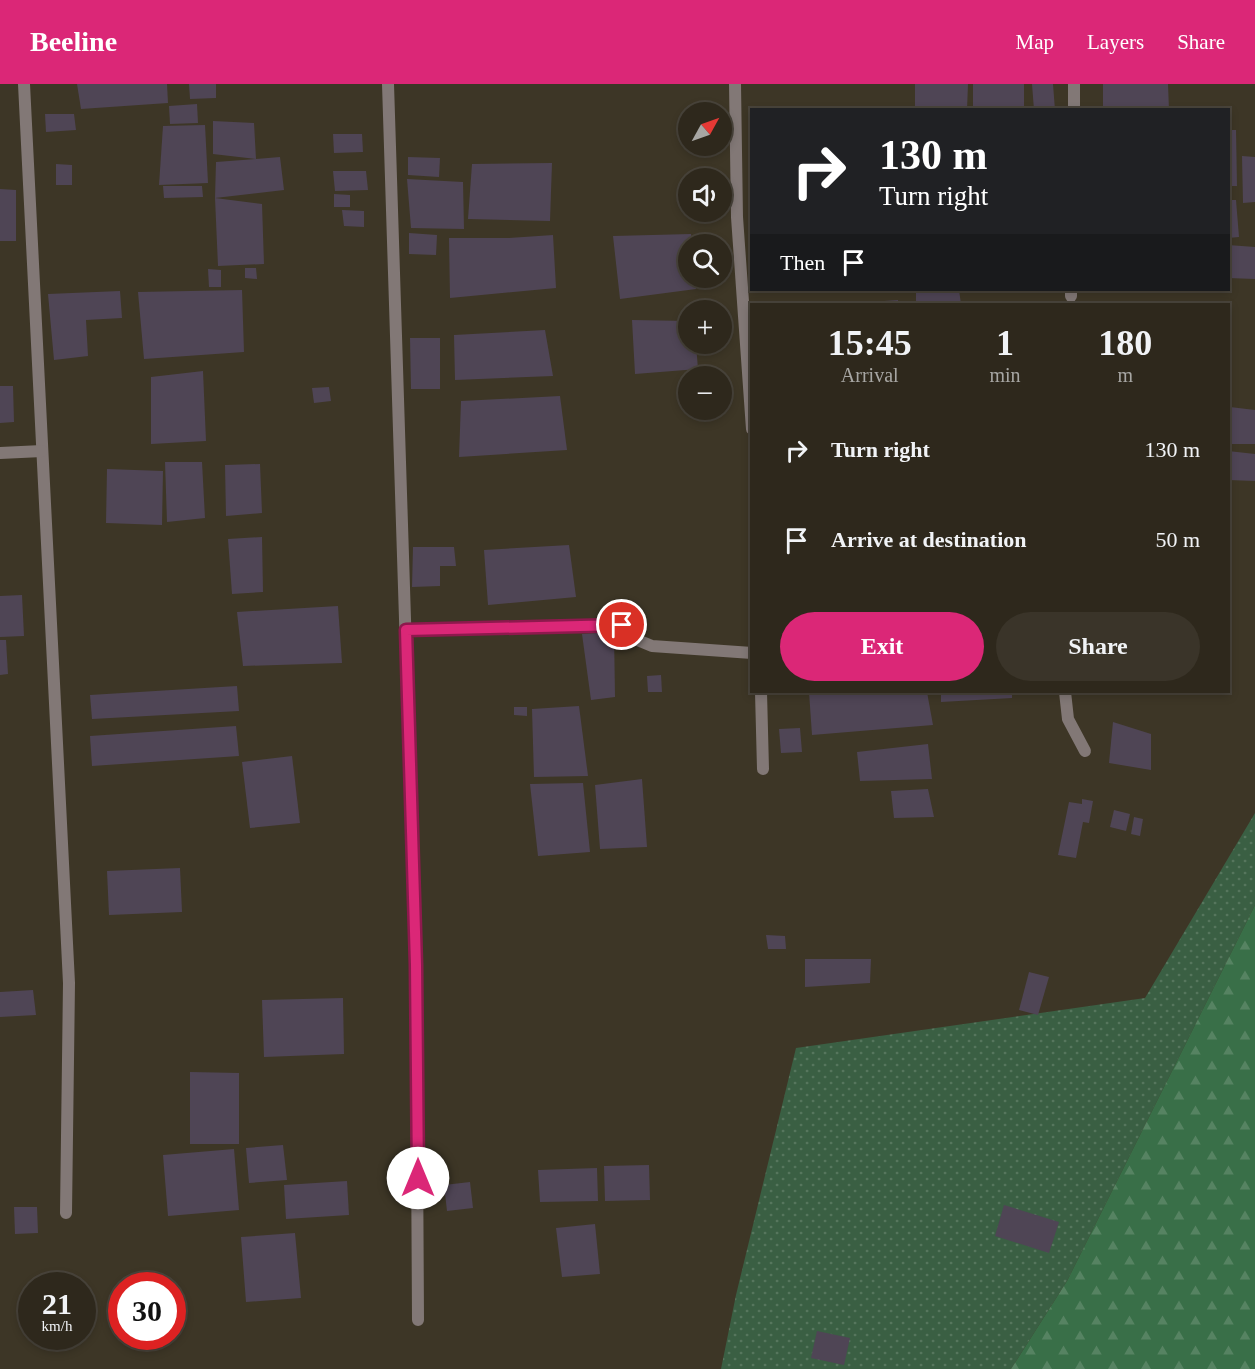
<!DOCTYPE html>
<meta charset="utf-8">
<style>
:root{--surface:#2e281c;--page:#3a3429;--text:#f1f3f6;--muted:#a7a6a3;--line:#49443b;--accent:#db2777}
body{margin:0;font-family:Georgia,serif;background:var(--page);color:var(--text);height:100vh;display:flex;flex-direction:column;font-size:22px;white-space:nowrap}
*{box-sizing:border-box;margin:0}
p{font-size:20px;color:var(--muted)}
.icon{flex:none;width:33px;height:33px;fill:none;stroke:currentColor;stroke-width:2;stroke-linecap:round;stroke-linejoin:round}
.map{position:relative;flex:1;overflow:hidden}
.sheet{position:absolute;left:750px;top:219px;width:480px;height:390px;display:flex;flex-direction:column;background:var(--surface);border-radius:0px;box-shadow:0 3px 9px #0003,0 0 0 2px var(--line)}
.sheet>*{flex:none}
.hud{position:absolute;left:750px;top:24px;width:480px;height:183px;border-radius:0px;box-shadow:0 3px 9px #0003,0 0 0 2px var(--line);background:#202124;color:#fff;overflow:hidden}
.needle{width:39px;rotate:50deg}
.controls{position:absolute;left:678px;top:18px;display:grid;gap:12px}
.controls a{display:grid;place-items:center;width:54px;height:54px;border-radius:50%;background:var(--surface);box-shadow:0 3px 9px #0003,0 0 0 2px var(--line);font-size:30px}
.speed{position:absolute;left:18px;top:1188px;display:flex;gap:12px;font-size:30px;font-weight:700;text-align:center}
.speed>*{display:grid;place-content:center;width:78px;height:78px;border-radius:50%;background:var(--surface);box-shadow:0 3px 9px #0003,0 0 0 2px var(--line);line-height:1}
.speed small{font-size:15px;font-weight:400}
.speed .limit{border:9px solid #d22;background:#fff;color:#111}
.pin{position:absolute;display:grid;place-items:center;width:51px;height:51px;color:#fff;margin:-26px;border:3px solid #fff;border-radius:50%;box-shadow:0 2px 6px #0007}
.me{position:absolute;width:66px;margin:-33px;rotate:0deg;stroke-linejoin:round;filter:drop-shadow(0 0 4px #0008)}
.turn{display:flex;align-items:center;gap:21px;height:126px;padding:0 30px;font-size:27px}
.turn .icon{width:78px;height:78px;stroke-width:2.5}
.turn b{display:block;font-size:42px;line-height:51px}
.then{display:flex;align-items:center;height:57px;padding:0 30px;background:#0003;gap:12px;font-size:22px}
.eta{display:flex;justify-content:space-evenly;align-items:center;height:102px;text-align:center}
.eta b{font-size:36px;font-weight:600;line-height:42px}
.cta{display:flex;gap:12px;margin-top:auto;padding:12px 30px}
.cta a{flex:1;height:69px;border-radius:36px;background:var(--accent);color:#fff;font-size:24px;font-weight:600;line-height:69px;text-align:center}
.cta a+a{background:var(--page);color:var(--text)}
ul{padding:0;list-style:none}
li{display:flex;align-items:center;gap:18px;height:90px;padding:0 30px}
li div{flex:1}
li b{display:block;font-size:22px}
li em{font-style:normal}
header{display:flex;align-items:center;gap:36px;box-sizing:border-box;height:84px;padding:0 30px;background:var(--accent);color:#fff}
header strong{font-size:28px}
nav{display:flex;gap:33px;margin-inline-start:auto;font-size:21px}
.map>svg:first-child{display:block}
</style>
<header>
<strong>Beeline</strong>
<nav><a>Map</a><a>Layers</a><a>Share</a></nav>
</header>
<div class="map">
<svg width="1255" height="1285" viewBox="0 0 1255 1285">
<defs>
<pattern id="grass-dots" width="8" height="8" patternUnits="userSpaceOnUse" patternTransform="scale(1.5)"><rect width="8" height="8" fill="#3a5f43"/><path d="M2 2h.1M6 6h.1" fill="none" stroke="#56765d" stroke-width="1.8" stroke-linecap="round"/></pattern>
<pattern id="forest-firs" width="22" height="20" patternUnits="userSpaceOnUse" patternTransform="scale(1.5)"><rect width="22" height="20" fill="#396f48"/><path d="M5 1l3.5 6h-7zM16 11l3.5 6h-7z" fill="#568362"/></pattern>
</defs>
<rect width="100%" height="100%" fill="#3d3626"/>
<path fill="url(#grass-dots)" d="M1255 729V821L1067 1197 1011 1285H721L736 1211 796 964 1145 914Z"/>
<path fill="url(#forest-firs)" d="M1255 821V1285H1011L1067 1197Z"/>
<g fill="#4f4555">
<path d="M77 0H167L168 19 81 25Z"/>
<path d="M189 0H216V14L190 15Z"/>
<path d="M915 0H968L967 26H915Z"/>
<rect x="973" y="0" width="51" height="26"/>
<path d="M1032 0H1053L1055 26H1034Z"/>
<path d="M1103 0H1168L1169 26H1103Z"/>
<path d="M197 20 198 39 170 40 169 22Z"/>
<path d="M45 30H74L76 46 46 48Z"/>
<path d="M213 37 254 39 256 75 280 73 284 106 215 114 216 78 256 75 213 70Z"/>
<path d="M205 41 208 99 159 101 163 42Z"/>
<path d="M1228 46H1236L1237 102H1228Z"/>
<path d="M333 50H362L363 68 334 69Z"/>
<path d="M1242 72 1255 73V118L1243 119Z"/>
<path d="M408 73 440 74 439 93 408 91Z"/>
<path d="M552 79 550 137 468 135 472 80Z"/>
<path d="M56 80 72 81V101H56Z"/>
<path d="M333 87H366L368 106 335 107Z"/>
<path d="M407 95 463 98 464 145 411 144Z"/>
<path d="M163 102H202L203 113 164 114Z"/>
<path d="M0 105 16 106V157H0Z"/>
<path d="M334 110 350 111V123H334Z"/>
<path d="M215 114 262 120 264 180 218 182Z"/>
<path d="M1228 116H1236L1239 153 1228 154Z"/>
<path d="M342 126 364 127V143L344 142Z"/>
<path d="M409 149 437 151 436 171 409 170Z"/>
<path d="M691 150 692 160H688V194H695L696 205 620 215 613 152Z"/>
<path d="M553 151 556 204 450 214 449 154H509Z"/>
<path d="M1228 161 1255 163V195L1228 194Z"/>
<path d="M245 184H256L257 195 245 194Z"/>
<path d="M208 185 221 186V203H209Z"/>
<path d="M242 206 244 268 144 275 138 208Z"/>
<path d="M929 206H959L961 220H916V207Z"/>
<path d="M120 207 122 234 86 236 88 272 54 276 48 210Z"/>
<path d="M898 216V220H856V219Z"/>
<path d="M632 236 688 237V260H696L698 285 635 290Z"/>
<path d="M545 246 553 292 455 296 454 251Z"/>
<path d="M410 254H440V305H411Z"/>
<path d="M203 287 206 357 151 360V293Z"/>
<path d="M0 302H13L14 338 0 339Z"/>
<path d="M329 303 331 317 314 319 312 304Z"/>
<path d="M560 312 567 366 459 373 461 317Z"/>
<path d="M1230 323 1255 326V360H1228Z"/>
<path d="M1228 367 1255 370V397L1228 396Z"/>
<path d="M165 378H202L205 434 167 438Z"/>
<path d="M260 380 262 429 226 432 225 381Z"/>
<path d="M107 385 163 387 162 441 106 439Z"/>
<path d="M262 453 263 508 232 510 228 455Z"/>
<path d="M569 461 576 513 488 521 484 466Z"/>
<path d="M413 463H454L456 482H440V502L412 503Z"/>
<path d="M22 511 24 552 0 553V512Z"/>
<path d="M338 522 342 579 243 582 237 528Z"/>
<path d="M614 548 615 613 591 616 582 550Z"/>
<path d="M0 556H6L8 590 0 591Z"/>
<path d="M661 591 662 608H648L647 592Z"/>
<path d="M237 602 239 627 92 635 90 611Z"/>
<path d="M809 608H927L933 641 812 651Z"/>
<path d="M941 608H1012V614L941 618Z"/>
<path d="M579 622 588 692 534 693 532 625Z"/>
<path d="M514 623H527V632L514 631Z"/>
<path d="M1113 638 1151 650V686L1109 679Z"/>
<path d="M236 642 239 672 92 682 90 652Z"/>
<path d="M800 644 802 668 781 669 779 645Z"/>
<path d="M928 660 932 695 860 697 857 668Z"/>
<path d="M292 672 300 739 250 744 242 678Z"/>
<path d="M642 695 647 763 600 765 595 701Z"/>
<path d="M583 699 590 768 538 772 530 700Z"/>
<path d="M928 705 934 733 894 734 891 707Z"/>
<path d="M1082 715 1093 717 1089 739 1083 738 1076 774 1058 771 1069 718 1082 720Z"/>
<path d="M1114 726 1130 730 1126 747 1110 743Z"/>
<path d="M1134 733 1143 735 1140 752 1131 750Z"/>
<path d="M180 784 182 828 109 831 107 787Z"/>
<path d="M766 851 785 852 786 865H768Z"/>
<path d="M805 875H871L870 899 805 903Z"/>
<path d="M1029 888 1049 893 1038 931 1019 926Z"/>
<path d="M33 906 36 931 0 933V908Z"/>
<path d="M343 914 344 970 264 973 262 916Z"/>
<path d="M190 988 239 989V1060H190Z"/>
<path d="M283 1061 287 1096 249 1099 246 1064Z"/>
<path d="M234 1065 239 1126 168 1132 163 1071Z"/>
<path d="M649 1081 650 1116 605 1117 604 1082Z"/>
<path d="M597 1084 598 1117 540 1118 538 1086Z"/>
<path d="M347 1097 349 1131 286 1135 284 1101Z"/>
<path d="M470 1098 473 1124 447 1127 444 1101Z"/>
<path d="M1004 1121 1059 1138 1049 1169 995 1152Z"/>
<path d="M14 1123H37L38 1149 15 1150Z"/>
<path d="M595 1140 600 1190 562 1193 556 1144Z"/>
<path d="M295 1149 301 1214 246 1218 241 1153Z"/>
<path d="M817 1247 850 1254 844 1281 811 1274Z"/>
</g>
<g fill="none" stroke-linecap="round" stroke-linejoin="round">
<g stroke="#827876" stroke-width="12">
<path d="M24 0 69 899 66 1129"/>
<path d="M388 0 416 881 418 1236"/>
<path d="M735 0 737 133 752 345"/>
<path d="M1074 26V0"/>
<path d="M1071 212V206"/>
<path d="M0 369 42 367"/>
<path d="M406 546 622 541 635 555 652 562 752 569"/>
<path d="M761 608 763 685"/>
<path d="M1065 608 1068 635 1085 667"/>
</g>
</g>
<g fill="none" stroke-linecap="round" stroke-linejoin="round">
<defs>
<path id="route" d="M418 1094 416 881 406 546 622 541"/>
</defs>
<use href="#route" stroke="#8e194d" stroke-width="15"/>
<use href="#route" stroke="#db2777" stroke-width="10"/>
</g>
</svg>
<div class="controls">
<a><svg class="needle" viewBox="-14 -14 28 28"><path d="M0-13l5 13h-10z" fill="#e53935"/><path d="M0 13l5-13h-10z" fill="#a7a6a3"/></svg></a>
<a><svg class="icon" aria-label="sound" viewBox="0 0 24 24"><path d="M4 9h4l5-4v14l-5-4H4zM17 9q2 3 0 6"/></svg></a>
<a><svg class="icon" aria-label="search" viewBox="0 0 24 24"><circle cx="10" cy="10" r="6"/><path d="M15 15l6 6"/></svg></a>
<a>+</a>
<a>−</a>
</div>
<div class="speed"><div>21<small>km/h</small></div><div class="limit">30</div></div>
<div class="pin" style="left:622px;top:541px;background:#d93025"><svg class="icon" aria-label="arrive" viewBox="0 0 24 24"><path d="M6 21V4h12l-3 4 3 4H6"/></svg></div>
<svg class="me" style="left:418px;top:1094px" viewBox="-20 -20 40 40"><circle r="19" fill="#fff"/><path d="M0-13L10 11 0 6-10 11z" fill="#db2777"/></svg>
<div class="hud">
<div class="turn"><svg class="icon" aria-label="right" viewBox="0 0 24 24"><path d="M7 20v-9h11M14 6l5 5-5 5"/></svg><div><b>130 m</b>Turn right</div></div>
<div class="then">Then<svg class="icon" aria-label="arrive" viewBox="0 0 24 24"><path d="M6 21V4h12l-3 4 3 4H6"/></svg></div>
</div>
<section class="sheet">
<div class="eta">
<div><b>15:45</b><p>Arrival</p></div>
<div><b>1</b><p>min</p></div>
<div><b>180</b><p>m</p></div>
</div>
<ul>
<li><svg class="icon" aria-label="right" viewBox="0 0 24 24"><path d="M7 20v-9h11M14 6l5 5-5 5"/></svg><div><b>Turn right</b></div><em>130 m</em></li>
<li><svg class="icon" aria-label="arrive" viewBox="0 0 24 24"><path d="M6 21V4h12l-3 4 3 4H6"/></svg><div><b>Arrive at destination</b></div><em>50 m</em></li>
</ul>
<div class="cta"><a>Exit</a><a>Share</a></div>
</section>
</div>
